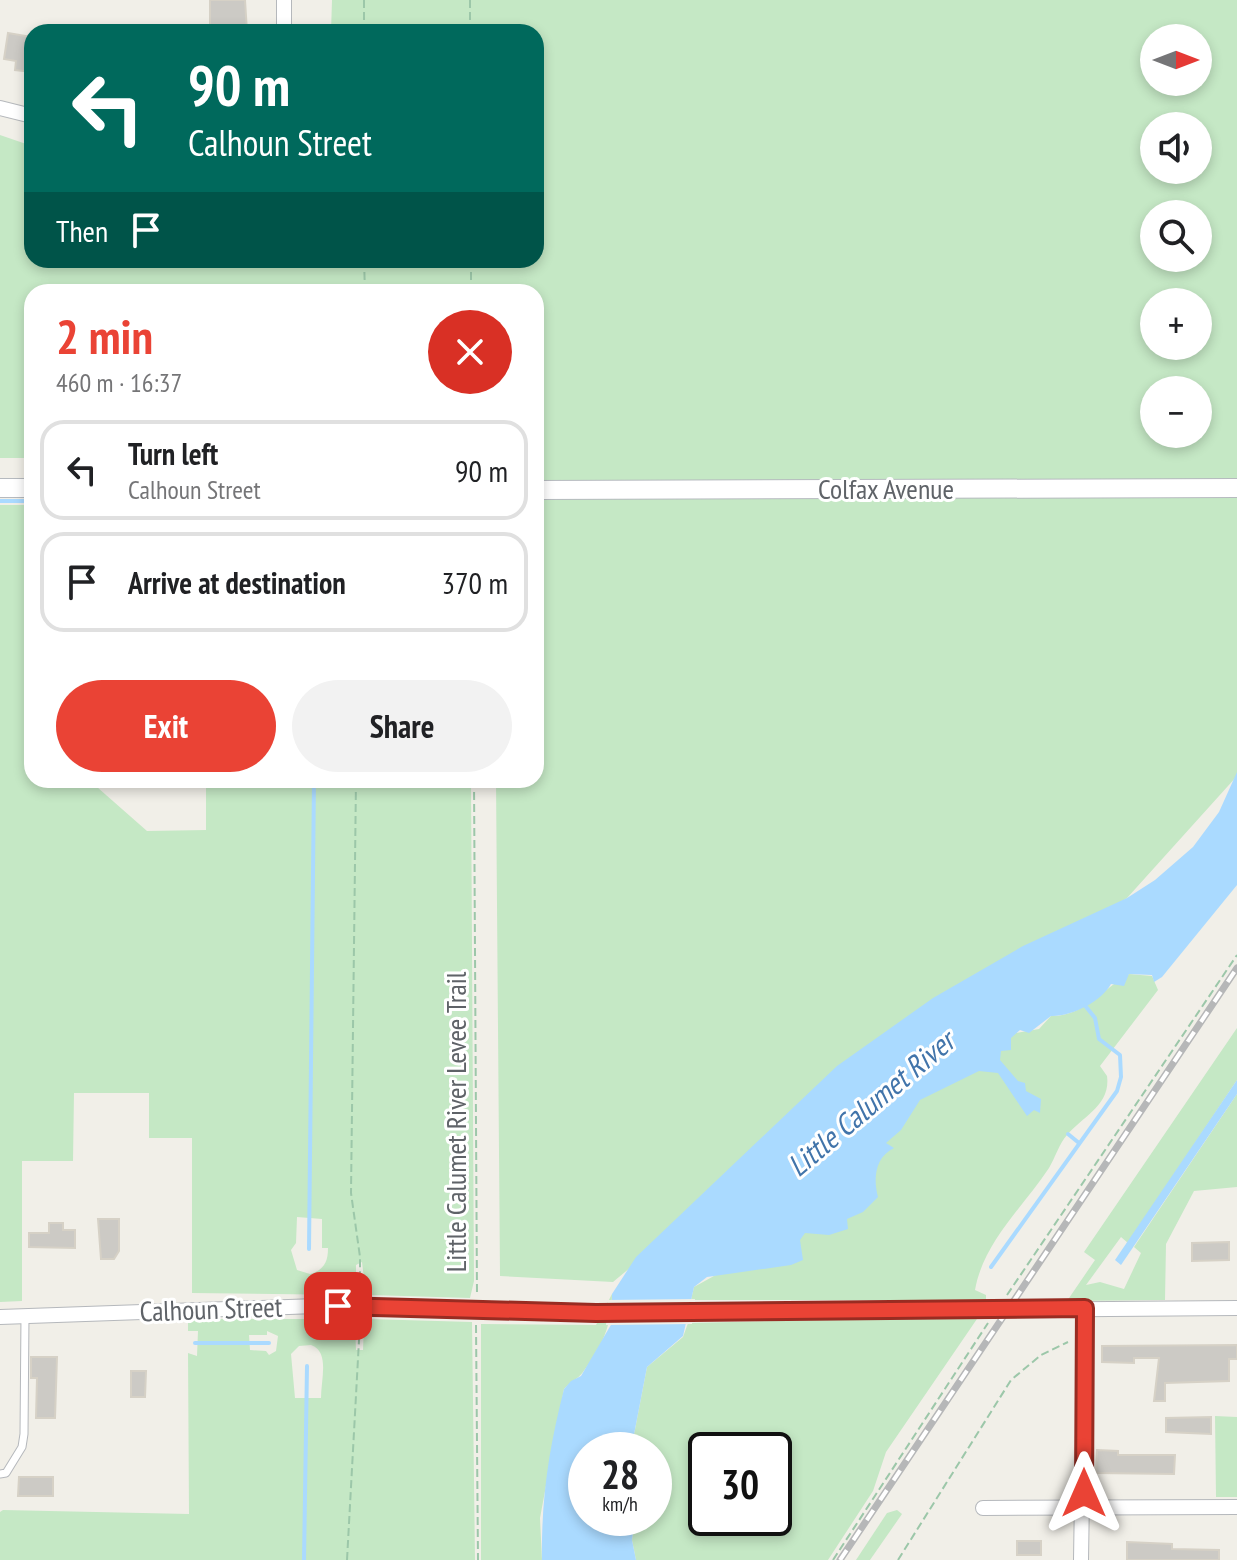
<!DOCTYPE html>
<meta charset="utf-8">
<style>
:root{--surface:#fff;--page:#f2f2f2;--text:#202124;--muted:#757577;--line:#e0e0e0;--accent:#ea4335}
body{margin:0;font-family:"PT Sans Narrow",sans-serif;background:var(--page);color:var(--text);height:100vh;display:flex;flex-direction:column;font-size:30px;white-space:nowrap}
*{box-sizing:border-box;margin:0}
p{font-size:26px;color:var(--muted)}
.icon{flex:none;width:44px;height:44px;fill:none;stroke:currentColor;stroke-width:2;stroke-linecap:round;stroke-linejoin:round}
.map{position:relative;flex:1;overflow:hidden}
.sheet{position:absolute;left:24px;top:284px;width:520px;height:504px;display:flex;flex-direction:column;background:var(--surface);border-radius:24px;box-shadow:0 4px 12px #0003}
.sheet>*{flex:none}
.banner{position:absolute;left:24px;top:24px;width:520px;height:244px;border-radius:24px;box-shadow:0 4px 12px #0003;background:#00695c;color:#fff;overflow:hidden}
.needle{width:52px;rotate:90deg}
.fabs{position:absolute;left:1140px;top:24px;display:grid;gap:16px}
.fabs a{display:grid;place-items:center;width:72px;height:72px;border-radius:50%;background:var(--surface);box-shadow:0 4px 12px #0003;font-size:40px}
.speed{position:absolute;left:568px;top:1432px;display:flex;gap:16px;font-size:40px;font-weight:700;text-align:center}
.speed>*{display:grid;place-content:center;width:104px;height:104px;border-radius:50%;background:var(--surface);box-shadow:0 4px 12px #0003;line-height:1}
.speed small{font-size:20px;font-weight:400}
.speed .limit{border:4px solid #111;border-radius:12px;background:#fff;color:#111}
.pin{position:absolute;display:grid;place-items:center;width:68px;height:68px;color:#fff;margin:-34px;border-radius:16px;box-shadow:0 4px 12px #0006}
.me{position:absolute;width:88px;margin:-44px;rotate:0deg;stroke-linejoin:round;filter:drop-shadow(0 0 6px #0008)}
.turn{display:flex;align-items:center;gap:28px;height:168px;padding:0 32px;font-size:36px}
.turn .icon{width:104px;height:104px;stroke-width:2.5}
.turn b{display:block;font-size:56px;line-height:68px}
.then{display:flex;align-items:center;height:76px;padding:0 32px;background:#0003;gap:16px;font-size:30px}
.round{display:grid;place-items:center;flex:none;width:84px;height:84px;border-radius:42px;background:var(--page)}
.overview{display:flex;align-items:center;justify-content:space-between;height:136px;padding:0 32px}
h1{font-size:48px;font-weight:700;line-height:60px;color:var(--accent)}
.primary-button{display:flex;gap:16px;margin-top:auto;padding:16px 32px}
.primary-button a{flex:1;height:92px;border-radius:48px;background:var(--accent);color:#fff;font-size:32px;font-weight:700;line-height:92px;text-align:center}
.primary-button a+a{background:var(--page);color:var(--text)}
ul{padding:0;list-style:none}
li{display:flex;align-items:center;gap:24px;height:100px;margin:0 16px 12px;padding:0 16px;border:4px solid var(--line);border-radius:24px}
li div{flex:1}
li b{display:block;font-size:30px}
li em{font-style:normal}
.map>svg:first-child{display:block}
</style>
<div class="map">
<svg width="1237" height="1560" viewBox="0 0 1237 1560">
<rect width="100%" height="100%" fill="#f1efe8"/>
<g fill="#c5e8c5" fill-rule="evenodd">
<path d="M332 0H1237V776L1127 898 899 1044 613 1282 500 1276 496 780H536V292H32V458H0V135L32 146V260H536V32H331ZM1154 38H1198V82H1154ZM1154 126H1198V170H1154ZM1154 214H1198V258H1154ZM1154 302H1198V346H1154ZM1154 390H1198V434H1154Z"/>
<path d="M0 505H32V780H89L147 831 206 830V780H471L474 1281 470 1298 370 1295 365 1287 362 1262 356 1265V1289L352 1295 192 1293V1138H149V1093H74L73 1161H22V1301L0 1302ZM297 1217 322 1219V1248H328C328 1262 324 1270 310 1274L297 1270 291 1250 296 1243Z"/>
<path d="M1129 974 1152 976 1158 990 1100 1066 1107 1076C1111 1105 1083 1116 1067 1135 1059 1144 1055 1158 1049 1168 1023 1207 983 1243 975 1290L986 1295V1300H691L694 1287 799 1229 876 1195 860 1175 911 1104 1016 1033 1039 1029 1051 1016C1083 1017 1104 988 1129 974Z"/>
<path d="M1237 1028V1080L1128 1243 1121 1237 1086 1285 1100 1282 1124 1289 1141 1253 1134 1247 1237 1094V1187L1194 1191 1166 1244 1165 1300 1067 1301 1095 1260 1084 1252Z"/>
<path d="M612 1294C612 1325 602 1347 583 1372 578 1379 570 1382 564 1389L540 1518 542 1560H481V1324L596 1325Z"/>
<path d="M979 1316 886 1452 873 1491 828 1560H636L632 1540 635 1518H654V1450H631L647 1367 683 1337 688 1323ZM706 1450H774V1518H706Z"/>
<path d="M188 1319H346L355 1325 356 1350H363L364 1325 368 1319 472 1322 475 1560H0V1512L3 1510 189 1514 188 1353 197 1356 198 1331H188ZM267 1331 278 1336 276 1351 269 1355 266 1351 250 1350 249 1335H267ZM311 1345C330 1352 321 1379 321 1398H295L291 1354 299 1346Z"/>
<path d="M1215 1416 1237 1417V1497H1216Z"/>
<path d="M897 1510 902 1514 870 1560H856L887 1513Z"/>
</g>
<g fill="#aadaff">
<path d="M1237 772V885L1162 977 1154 982 1152 975 1129 974 1124 986 1111 984C1102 1001 1071 1017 1051 1016L1029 1033 1020 1030 1011 1038V1050L1001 1051 1000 1060 1018 1081 1025 1083 1026 1091 1041 1099 1040 1113 1034 1110 1027 1116 998 1073 979 1071 920 1100 901 1130 886 1143 894 1148C875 1157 873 1179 878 1197L863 1212 847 1219 848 1229 829 1235 805 1233 800 1240 803 1260 791 1265 707 1277 694 1287 683 1336 647 1367 631 1450H586V1518H635L632 1540 636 1560H542C541 1499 549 1448 564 1389L571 1381 581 1376 612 1323V1294L636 1257 837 1066 933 998 1023 946 1127 898 1155 880 1193 847 1219 812Z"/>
<path d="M1237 1080V1094L1121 1265 1115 1260Z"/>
</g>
<path fill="#f1efe8" d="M695 1299 692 1324 606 1325 608 1300Z"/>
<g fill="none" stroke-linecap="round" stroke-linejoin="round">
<g stroke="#aadaff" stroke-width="4">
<path d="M0 501H32"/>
<path d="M1068 1134 1079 1143"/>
<path d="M309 1249 314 780"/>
<path d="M991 1267 1117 1091 1121 1077 1120 1055 1099 1039 1095 1018 1083 1003"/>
<path d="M195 1343H269"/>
<path d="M304 1560 307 1366"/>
</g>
</g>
<g fill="#cccac5" stroke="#d6d1c6" stroke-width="2">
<path d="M210 0H245L247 32H210Z"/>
<path d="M8 33 32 37V72L15 70 16 61 4 59Z"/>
<path d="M98 1219H119V1251L114 1259H101Z"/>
<path d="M49 1223H63V1230H75V1248L29 1247V1233H49Z"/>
<path d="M1229 1242V1260L1192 1261V1243Z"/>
<path d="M1237 1345V1359H1229V1381L1165 1383V1401H1154L1159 1358H1134V1363L1102 1362V1346Z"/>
<path d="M31 1357H57L55 1418H36L37 1378H31Z"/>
<path d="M131 1371H146L145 1397H131Z"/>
<path d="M1211 1417V1434L1166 1432V1418Z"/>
<path d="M1097 1450 1118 1451V1455H1175L1174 1474 1096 1473Z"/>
<path d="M19 1477H53V1496H18Z"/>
<rect x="1017" y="1541" width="24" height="14"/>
<path d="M1127 1542 1172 1544V1549L1219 1550V1560H1127Z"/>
</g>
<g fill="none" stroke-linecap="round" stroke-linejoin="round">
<defs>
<path id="lane" d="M0 1474 6 1473 22 1447 24 1434 25 1316"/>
<g id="street">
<path d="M284 32V0"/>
<path d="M0 108 32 116"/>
<path d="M0 1317 316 1306 596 1313 1237 1308"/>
<path d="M983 1508 1237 1507"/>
<path d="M1081 1560 1085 1308"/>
</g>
<g id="secondary">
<path d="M0 488H32"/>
<path d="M536 490 1237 488"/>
</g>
</defs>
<use href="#lane" stroke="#b5b8bc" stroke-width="9"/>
<use href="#street" stroke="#b5b8bc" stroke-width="16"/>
<use href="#secondary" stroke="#b6babf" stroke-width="20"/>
<g stroke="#9cc7a9" stroke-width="2" stroke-dasharray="8 4" stroke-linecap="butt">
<path d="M470 0V32"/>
<path d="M364 32V0"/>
<path d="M364 260 365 292"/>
<path d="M471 260V292"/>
<path d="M356 780 351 1193 360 1257V1291"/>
<path d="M474 780 477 1295"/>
<path d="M1007 1295 1237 955"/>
<path d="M476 1325 478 1560"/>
<path d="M347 1560 360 1322"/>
<path d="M833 1560 988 1323"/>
<path d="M898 1560 1011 1380 1041 1355 1068 1342"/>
</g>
<use href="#lane" stroke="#fff" stroke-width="7"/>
<use href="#street" stroke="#fff" stroke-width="14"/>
<use href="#secondary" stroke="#fff" stroke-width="18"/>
<defs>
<path id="rail" d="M840 1560 1237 968"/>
</defs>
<use href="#rail" stroke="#b6b7b8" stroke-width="7"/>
<use href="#rail" stroke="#fff" stroke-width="4" stroke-dasharray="12" stroke-linecap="butt"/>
</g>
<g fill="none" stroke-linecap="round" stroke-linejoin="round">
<defs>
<path id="route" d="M338 1306 596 1313 1085 1308 1084 1493"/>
</defs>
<use href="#route" stroke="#982c22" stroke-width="20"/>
<use href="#route" stroke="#ea4335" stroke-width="14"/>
</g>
<g text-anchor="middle" stroke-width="6" stroke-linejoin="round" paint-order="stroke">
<g font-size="28" fill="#5f6368" stroke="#fff">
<text x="886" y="499">Colfax Avenue</text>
<text transform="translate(456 1122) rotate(-90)" y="10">Little Calumet River Levee Trail</text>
<text transform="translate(211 1309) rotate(-2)" y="10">Calhoun Street</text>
</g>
<g font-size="30" font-style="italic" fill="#4174aa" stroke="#fff">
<text transform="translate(871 1104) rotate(-40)" y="10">Little Calumet River</text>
</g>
</g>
</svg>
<div class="fabs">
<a><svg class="needle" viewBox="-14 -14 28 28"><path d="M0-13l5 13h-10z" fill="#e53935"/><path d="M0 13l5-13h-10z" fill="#757577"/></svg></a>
<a><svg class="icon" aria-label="sound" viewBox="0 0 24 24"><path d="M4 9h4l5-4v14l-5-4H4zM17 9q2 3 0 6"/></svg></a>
<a><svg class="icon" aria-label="search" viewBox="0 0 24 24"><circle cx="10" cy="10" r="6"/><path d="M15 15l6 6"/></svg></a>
<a>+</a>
<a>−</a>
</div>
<div class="speed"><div>28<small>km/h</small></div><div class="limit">30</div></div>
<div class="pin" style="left:338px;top:1306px;background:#d93025"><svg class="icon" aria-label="arrive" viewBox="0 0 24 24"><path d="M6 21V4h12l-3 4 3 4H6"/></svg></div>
<svg class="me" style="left:1084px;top:1493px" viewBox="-20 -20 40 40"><path d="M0-17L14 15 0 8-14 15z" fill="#ea4335" stroke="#fff" stroke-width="4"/></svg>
<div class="banner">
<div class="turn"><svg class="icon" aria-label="left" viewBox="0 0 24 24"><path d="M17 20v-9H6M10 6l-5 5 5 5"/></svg><div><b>90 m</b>Calhoun Street</div></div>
<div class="then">Then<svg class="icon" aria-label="arrive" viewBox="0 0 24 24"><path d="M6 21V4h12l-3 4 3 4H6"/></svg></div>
</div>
<section class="sheet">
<div class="overview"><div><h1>2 min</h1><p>460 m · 16:37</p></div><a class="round" style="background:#d93025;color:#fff"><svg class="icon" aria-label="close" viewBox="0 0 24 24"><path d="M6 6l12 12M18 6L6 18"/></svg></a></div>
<ul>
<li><svg class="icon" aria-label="left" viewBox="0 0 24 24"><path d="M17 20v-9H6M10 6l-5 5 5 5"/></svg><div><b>Turn left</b><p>Calhoun Street</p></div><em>90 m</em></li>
<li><svg class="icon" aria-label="arrive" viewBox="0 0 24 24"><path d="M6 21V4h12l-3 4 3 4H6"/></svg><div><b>Arrive at destination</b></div><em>370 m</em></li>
</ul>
<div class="primary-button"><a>Exit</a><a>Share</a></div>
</section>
</div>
